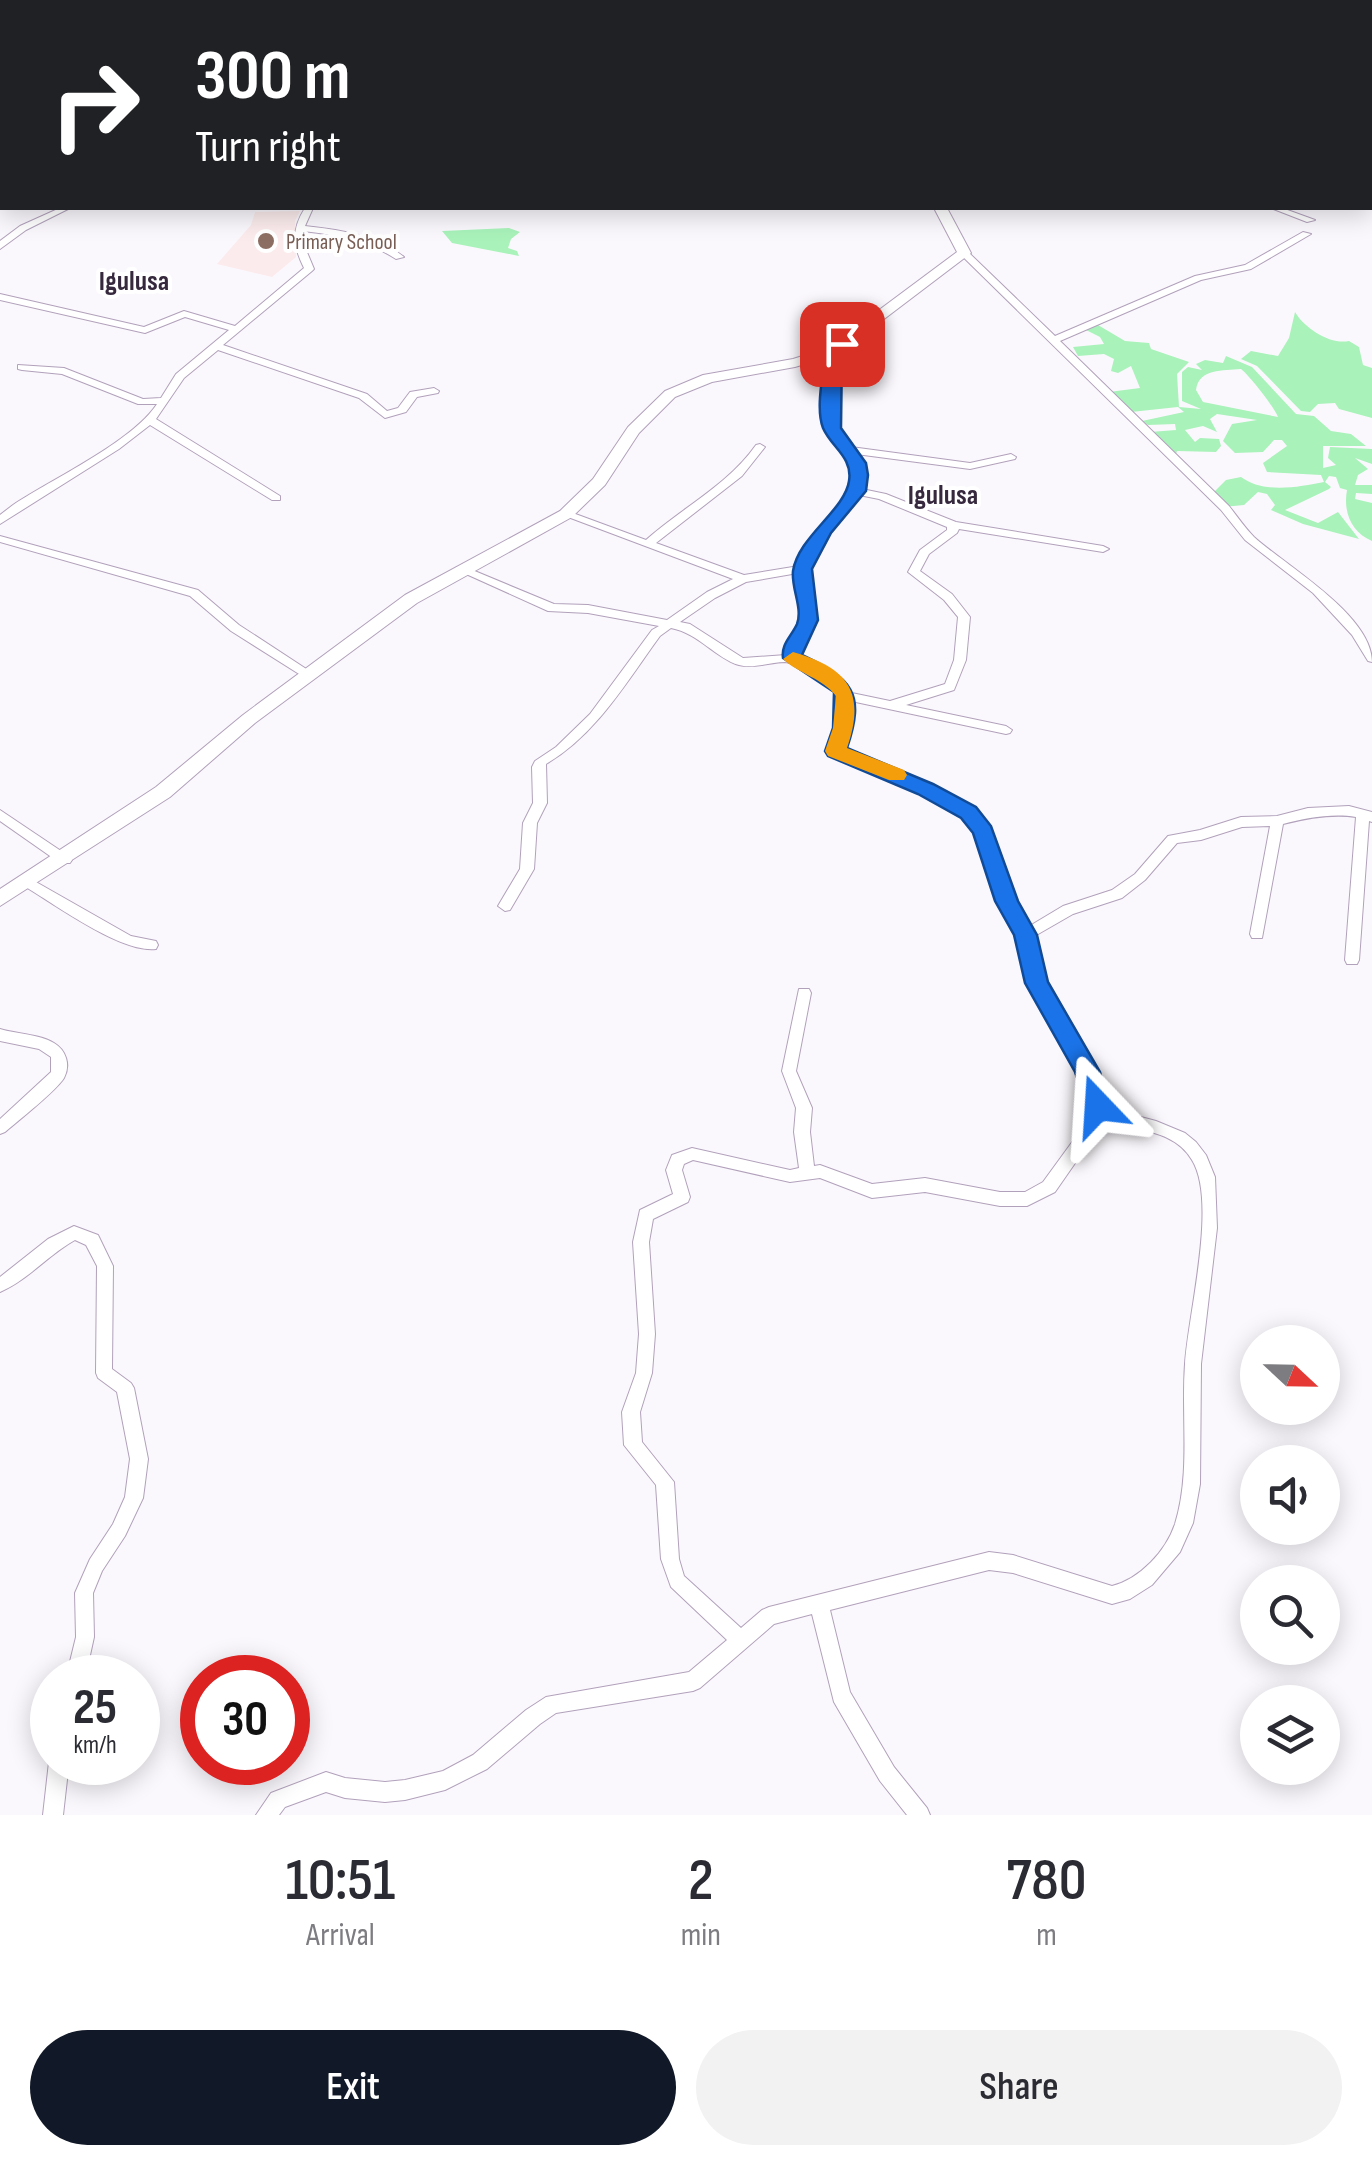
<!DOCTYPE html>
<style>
:root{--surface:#fff;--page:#f2f2f3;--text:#2b2b33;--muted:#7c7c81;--accent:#111827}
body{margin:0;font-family:"Sofia Sans Condensed",sans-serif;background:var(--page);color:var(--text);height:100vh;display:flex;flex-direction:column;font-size:38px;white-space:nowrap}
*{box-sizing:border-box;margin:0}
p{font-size:32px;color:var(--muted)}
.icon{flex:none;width:55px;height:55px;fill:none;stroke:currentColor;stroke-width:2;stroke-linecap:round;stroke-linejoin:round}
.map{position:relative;height:1815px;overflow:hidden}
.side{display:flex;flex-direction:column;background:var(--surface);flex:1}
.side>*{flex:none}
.hud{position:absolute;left:0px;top:0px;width:1372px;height:210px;box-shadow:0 5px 25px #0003;background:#202124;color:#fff;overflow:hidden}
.needle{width:65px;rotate:112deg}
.buttons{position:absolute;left:1240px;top:1325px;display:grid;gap:20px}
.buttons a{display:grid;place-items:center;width:100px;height:100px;border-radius:50%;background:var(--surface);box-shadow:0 5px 25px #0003;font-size:50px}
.speed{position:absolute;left:30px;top:1655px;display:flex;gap:20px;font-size:50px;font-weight:700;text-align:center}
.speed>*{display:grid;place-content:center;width:130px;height:130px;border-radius:50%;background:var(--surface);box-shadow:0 5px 25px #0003;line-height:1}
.speed small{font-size:25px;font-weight:400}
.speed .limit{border:15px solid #d22;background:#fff;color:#111}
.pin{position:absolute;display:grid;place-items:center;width:85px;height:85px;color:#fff;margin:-42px;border-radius:20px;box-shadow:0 5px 15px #0006}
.me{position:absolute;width:110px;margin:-55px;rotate:340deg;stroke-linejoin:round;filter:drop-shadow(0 0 8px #0008)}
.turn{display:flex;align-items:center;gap:35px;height:210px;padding:0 30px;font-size:45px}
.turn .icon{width:130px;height:130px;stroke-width:2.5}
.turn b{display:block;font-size:70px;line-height:85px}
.eta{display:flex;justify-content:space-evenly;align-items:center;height:170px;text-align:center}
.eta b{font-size:60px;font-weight:600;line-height:70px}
.button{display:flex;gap:20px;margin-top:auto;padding:20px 30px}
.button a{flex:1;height:115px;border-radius:60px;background:var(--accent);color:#fff;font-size:40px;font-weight:600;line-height:115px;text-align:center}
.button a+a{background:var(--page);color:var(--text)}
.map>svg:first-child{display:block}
</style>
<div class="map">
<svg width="1372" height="1815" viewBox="0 0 1372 1815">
<rect width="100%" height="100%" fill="#fbf8fd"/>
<path fill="#fbebec" d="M300 211 295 221 296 257 272 277 217 264 251 225 255 212Z"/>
<g fill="#a9f2ba" fill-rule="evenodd">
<path d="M509 228 520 232 511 239 508 248 517 251 519 256 452 243 442 231Z"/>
<path d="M1295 312C1305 329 1331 345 1349 341L1359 347 1363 365 1372 368V418L1339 409 1335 403 1318 404 1310 412 1301 411 1257 366 1241 359 1251 351 1278 356 1289 338Z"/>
<path d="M1098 325 1125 341 1149 343 1151 349 1189 362 1177 374 1179 407 1201 409 1182 401V372L1188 367 1202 370 1196 364 1205 360 1223 363 1226 356 1252 367 1296 414 1314 416 1331 431 1351 434 1366 446H1323V468L1336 465 1328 458 1330 447 1372 449V464L1355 458 1368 469 1358 475 1355 485H1372V494L1356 493 1355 499 1372 503V541C1351 532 1343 512 1347 490L1340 488 1336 477 1329 476 1325 482 1331 487 1329 489 1285 510 1318 523 1338 512 1359 539 1303 524 1271 510 1275 505 1267 494 1258 492 1244 505 1223 507 1211 495 1226 480 1241 477C1264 494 1298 487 1324 482L1321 475 1267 472 1263 463 1287 446 1282 440H1274L1263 452 1235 453 1223 441 1232 424 1257 420 1217 414 1210 419 1217 432 1203 426 1185 430 1195 442 1200 438 1219 439 1221 446 1216 452 1177 451 1175 457 1150 432 1176 430 1175 424 1148 425 1142 421 1184 412 1178 407 1131 412 1109 392 1140 388 1131 366 1118 373 1111 371 1114 359 1104 354 1078 356 1073 347 1104 344 1100 337 1086 330ZM1241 369C1250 376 1274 407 1278 417L1203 402 1196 390C1199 368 1223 371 1241 369Z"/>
</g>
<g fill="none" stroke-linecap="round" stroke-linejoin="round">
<defs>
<g id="street">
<path d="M1022 0H1030L1032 2H1024Z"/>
<path d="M1181 0H1189L1187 2H1181Z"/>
<rect x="1370" y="72" width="2" height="5"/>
<path d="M60 208H70L26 230 0 249V241L20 226Z"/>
<path d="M305 208H313L305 226C339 230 376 234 404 257L396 259C367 240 337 235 303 231L304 245 314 269 312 271 223 345 367 394 387 411 398 408 410 392 434 388 439 391 438 393 417 397 406 412 385 418 359 398 218 350 184 378 156 419 280 496V500H272L150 425 119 449 0 524V515L13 505C52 479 132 442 157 404H138L62 374 22 370 18 369V365L64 368 143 399 161 398 176 374 229 330 185 317 145 333 0 300V294L144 327 184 311 235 326 304 268C293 246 291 230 305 208Z"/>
<path d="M1271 208H1282L1315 220 1307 222Z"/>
<path d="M1303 232 1311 234 1251 269 1201 280 1060 341 1229 506C1237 516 1245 528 1254 537 1286 566 1372 615 1372 662L1368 661 1352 635 1313 593 1245 540 1221 510 959 253 967 251 1055 336 1195 276 1245 265Z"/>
<path d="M833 348 838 351 837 428 851 447 970 463 1011 454 1016 457 1015 459 970 469 856 454C865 466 864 475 862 489L886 494 956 522 1103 546 1109 549 1103 552 959 529 957 533 929 554 920 571 952 594 970 617 966 660 954 690 906 705 1006 726 1012 730 1010 733 1006 734 851 701C853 719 846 732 841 749L931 786 974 809 991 831 1013 901 1028 927 1063 906 1112 890 1135 874 1168 836 1200 830 1241 817 1277 816 1308 808 1349 806 1372 812V822L1369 821 1359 960 1357 964H1347L1345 960 1356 817C1332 813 1306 818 1283 824L1262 938H1252L1250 934 1270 826 1242 827 1201 840 1177 843 1145 880 1122 898 1073 914 1033 937 1044 983 1095 1071 1100 1098 1107 1108 1156 1121 1185 1133 1196 1142 1206 1155 1215 1177 1217 1228 1201 1364 1200 1484 1193 1523 1180 1552 1152 1585 1130 1599 1112 1604 1013 1573 989 1570 830 1610 850 1692 894 1767 927 1808 930 1815H907L880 1781 834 1702 812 1614 774 1624 700 1688 693 1691 556 1713 540 1724 487 1769 445 1790 405 1800 385 1802 345 1798 326 1792 285 1807 279 1815H256L271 1793 326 1772 345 1778 385 1782 405 1780 443 1771 473 1755 526 1710 546 1697 689 1672 727 1640 671 1587 661 1559 656 1485 624 1445 622 1412 636 1373 639 1334 633 1242 640 1210 673 1194 666 1170 672 1155 692 1148 790 1170 799 1168 794 1132 796 1108 782 1071 799 989H809L811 993 796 1071 812 1108 810 1132 814 1166 820 1165 872 1184 925 1178 1000 1192H1025L1043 1182 1094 1112 1085 1099 1081 1072 1030 983 1019 935 999 901 978 832 964 815 921 792 831 754C827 737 843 721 839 702 835 685 801 663 785 662 771 662 753 669 739 665 717 659 698 633 671 628L660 636C627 681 596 735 546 764L547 803 537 823 534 869 510 910 505 911 498 906 520 869 523 823 533 803 532 767 535 761 556 747 590 714 652 630 659 626 588 613 548 611 455 569 457 567H465L554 604 588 605 667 620 707 592 733 579 560 514 562 512H570L646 540C683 507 728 485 756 445L760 444 765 447 742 476 656 543 744 575 799 566 817 531 851 490 854 475 852 463 827 428 828 351ZM859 495 879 499 947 527V530L920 550 908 572 944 600 958 617 954 660 945 684 890 701 847 692 830 674 798 656 797 649 814 620 809 569 828 532ZM798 573 802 620 785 649 786 655 743 658 690 624 680 622 715 598 746 582ZM1105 1120C1135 1131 1174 1129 1192 1160 1218 1202 1188 1314 1185 1364 1181 1417 1191 1472 1175 1524 1166 1551 1140 1579 1112 1586L1013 1555 989 1552 769 1607 762 1610 741 1628 684 1576 679 1559 674 1482 642 1442 640 1412 652 1373 655 1334 649 1242 653 1219 688 1202 690 1197 682 1170 684 1164 693 1160 790 1182 820 1178 872 1198 925 1192 1000 1206H1027L1055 1192Z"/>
<path d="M0 536 198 590 239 625 317 676 311 680 307 679 231 631 190 596 0 542Z"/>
<path d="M0 810 70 857 72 860 70 863H60L0 821Z"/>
<path d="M29 878 131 936 156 941 158 945 156 949C121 953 56 905 24 886L22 883Z"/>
<path d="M0 1029C17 1034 39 1034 54 1043 66 1050 71 1065 64 1078 57 1090 18 1121 5 1132L0 1134V1119L51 1072V1057L39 1049 0 1041Z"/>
<path d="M74 1226 98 1235 113 1266 112 1369 131 1383 134 1388 148 1459 143 1498 125 1536 102 1571 93 1593 94 1637 85 1678H66L76 1637 75 1593 90 1559 113 1524 125 1497 130 1459 117 1392 98 1378 96 1373 97 1266 86 1245 75 1240C48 1255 28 1280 0 1292V1277L48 1239Z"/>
<path d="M52 1755V1762H69L63 1815H43L49 1762Z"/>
</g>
<g id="secondary">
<path d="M1370 156 1372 157V165L1370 164Z"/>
<rect x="0" y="167" width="2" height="8"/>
<path d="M934 208H947L971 253 838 354 795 367 712 382 675 397 639 433 605 485 572 517 417 603 255 723 170 797 0 906V889L156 787 243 715 405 595 560 511 593 479 628 427 665 391 703 375 793 359 828 348 957 252Z"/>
</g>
</defs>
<use href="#street" stroke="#b1a1bb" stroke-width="2"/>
<use href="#secondary" stroke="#b1a1bb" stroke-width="2"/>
<use href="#street" fill="#fff" fill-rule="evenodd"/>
<use href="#secondary" fill="#fff" fill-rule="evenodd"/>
</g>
<path fill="#1a73e8" stroke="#114b97" stroke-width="2.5" d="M836 341 850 344 842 353 841 428 866 463 868 475 866 491 831 533 812 569 818 620 802 655C852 679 866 692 847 748L933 784 976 807 991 826 1018 901 1037 935 1048 982 1100 1072 1110 1106 1106 1113H1089L1075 1072 1025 983 1014 935 995 901 973 833 961 818 918 794 828 756 825 751 833 728 834 692 783 658C781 644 791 637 797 624 803 608 791 588 793 571 798 537 845 510 849 481 853 457 831 447 823 428 815 407 824 373 825 351Z"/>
<path fill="#f59e0b" d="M793 652C849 668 866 693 847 748L904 770 907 775 904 780H889L828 756 825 751 833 728 836 696C822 678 799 674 783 659Z"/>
<circle fill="#8d6e63" stroke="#fff" stroke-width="4" cx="266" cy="241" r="10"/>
<g text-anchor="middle" stroke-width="8" stroke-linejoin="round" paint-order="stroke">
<g font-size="22" fill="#785e54" stroke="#fff" text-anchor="start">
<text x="286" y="249">Primary School</text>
</g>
<g font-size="28" font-weight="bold" fill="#36293e" stroke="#fff">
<text x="134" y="290">Igulusa</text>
<text x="943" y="504">Igulusa</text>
</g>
</g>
</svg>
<div class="buttons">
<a><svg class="needle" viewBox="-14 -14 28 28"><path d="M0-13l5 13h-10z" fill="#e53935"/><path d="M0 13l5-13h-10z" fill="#7c7c81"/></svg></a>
<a><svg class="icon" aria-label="sound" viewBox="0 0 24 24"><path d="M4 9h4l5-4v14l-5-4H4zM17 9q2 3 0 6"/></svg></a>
<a><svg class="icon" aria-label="search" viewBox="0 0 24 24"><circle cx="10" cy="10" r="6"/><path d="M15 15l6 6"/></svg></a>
<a><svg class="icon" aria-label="layers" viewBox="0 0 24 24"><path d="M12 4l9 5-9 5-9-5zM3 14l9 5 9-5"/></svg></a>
</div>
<div class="speed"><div>25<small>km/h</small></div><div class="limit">30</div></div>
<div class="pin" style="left:842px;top:344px;background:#d93025"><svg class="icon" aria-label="arrive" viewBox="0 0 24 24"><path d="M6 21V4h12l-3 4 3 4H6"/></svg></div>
<svg class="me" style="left:1098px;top:1106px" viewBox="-20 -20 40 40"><path d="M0-17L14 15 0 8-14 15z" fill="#1a73e8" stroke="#fff" stroke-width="4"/></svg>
<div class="hud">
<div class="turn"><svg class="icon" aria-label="right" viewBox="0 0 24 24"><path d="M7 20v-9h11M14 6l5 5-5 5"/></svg><div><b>300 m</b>Turn right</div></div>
</div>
</div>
<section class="side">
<div class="eta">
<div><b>10:51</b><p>Arrival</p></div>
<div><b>2</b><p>min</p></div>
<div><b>780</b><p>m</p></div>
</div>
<div class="button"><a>Exit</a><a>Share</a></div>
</section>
